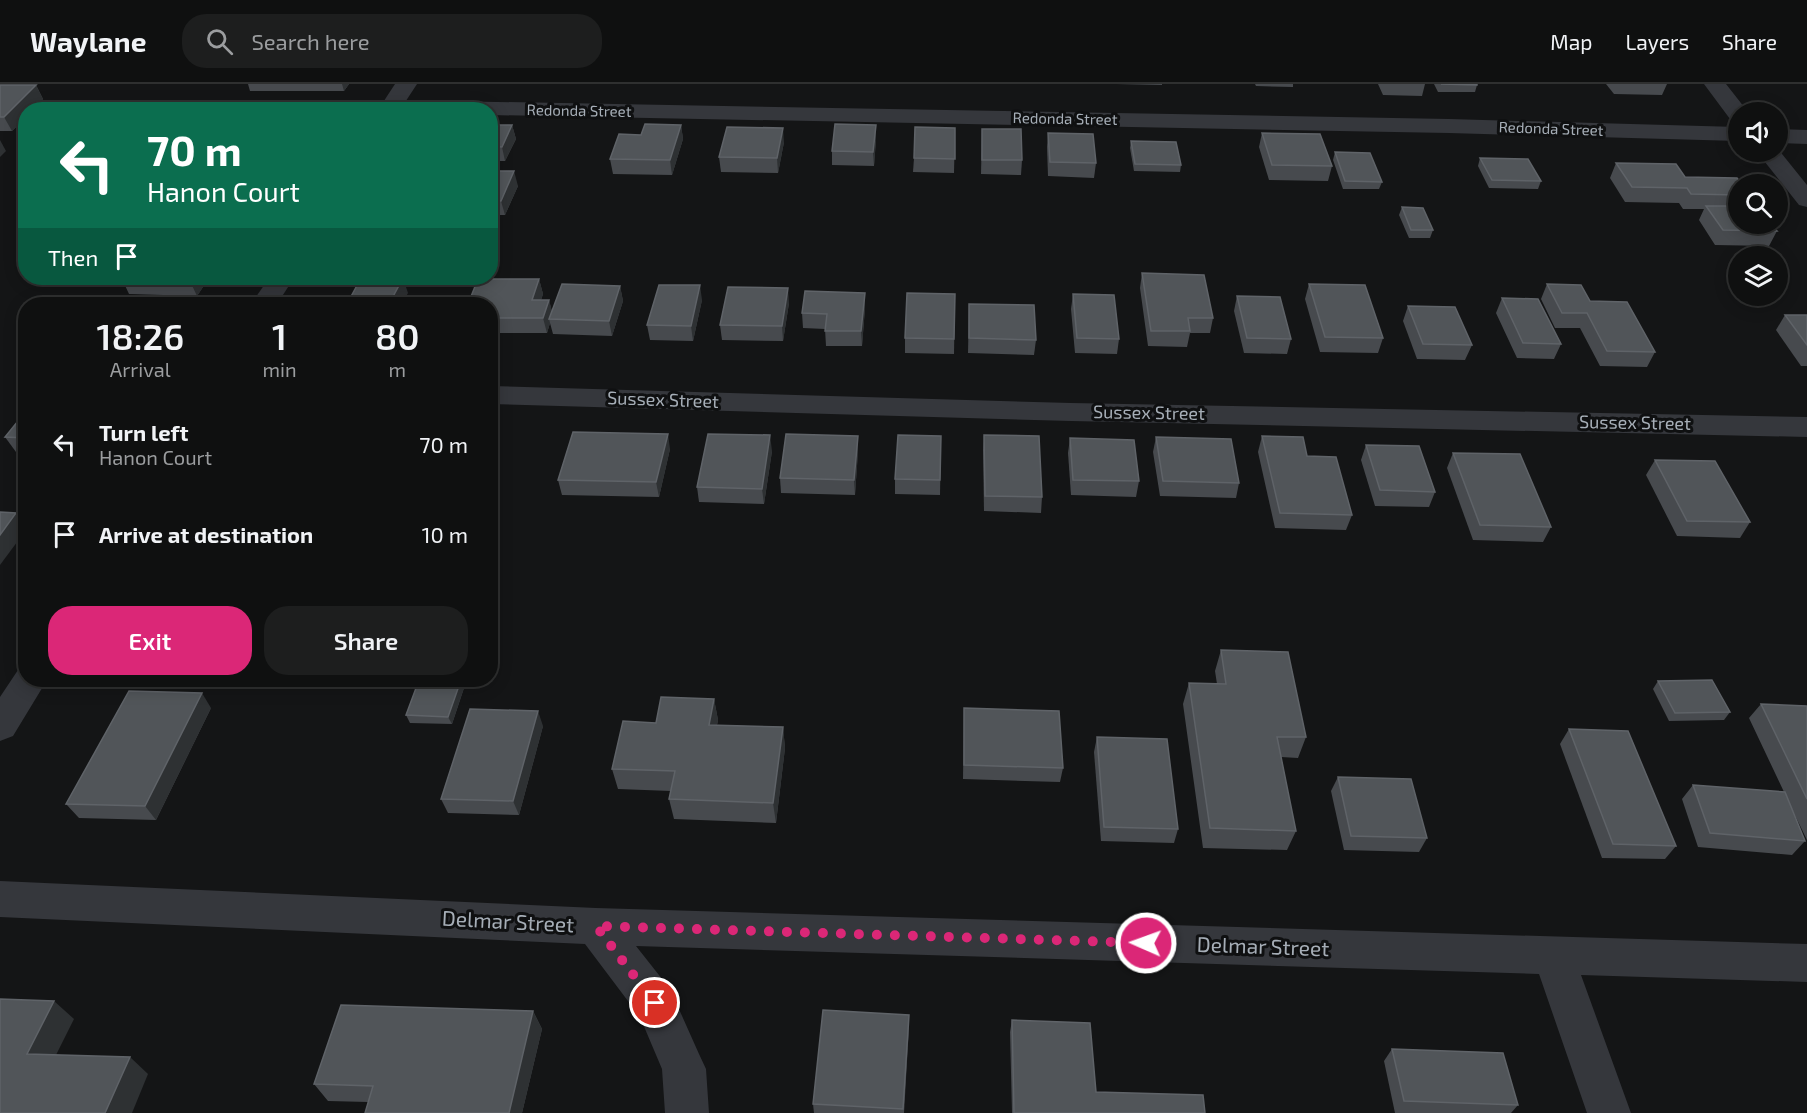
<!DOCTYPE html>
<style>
:root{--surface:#0f1010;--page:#1d1e1e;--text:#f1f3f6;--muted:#9b9d9f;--line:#2f3030;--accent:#db2777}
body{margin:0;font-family:"Exo 2",sans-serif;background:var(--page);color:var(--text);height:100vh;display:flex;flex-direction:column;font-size:22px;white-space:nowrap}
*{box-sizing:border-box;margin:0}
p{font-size:20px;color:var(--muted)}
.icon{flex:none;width:33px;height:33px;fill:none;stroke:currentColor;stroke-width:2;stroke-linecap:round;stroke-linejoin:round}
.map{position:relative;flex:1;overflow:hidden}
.panel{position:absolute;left:18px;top:213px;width:480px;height:390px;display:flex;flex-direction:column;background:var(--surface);border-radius:24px;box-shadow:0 3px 15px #0003,0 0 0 2px var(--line)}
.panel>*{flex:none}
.hud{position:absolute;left:18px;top:18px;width:480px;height:183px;border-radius:24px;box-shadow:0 3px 15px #0003,0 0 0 2px var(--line);background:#0b6e4f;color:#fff;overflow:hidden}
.buttons{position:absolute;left:1728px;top:18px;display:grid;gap:12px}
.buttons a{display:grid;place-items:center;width:60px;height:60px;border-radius:50%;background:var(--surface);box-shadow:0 3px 15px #0003,0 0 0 2px var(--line);font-size:30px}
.pin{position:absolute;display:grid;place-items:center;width:51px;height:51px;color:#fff;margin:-26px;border:3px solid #fff;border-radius:50%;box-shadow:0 2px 6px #0007}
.me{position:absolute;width:66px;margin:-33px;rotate:272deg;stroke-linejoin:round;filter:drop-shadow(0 0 4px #0008)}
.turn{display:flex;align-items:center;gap:21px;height:126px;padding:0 30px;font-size:27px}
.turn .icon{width:78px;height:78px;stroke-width:2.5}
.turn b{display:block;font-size:42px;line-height:51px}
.then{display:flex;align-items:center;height:57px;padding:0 30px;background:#0003;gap:12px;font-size:22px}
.eta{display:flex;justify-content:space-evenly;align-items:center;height:102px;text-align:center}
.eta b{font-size:36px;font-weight:600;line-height:42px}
.button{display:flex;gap:12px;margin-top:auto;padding:12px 30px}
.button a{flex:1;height:69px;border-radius:24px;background:var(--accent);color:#fff;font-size:24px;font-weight:600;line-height:69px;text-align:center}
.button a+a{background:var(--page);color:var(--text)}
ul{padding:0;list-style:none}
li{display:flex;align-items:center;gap:18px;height:90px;padding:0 30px}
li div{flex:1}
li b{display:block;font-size:22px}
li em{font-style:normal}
header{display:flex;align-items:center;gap:36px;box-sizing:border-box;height:84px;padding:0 30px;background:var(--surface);border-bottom:2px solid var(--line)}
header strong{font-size:28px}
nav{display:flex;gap:33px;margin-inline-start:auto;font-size:21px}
.search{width:420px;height:54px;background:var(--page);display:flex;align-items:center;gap:15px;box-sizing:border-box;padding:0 21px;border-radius:24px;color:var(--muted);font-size:22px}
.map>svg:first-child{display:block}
</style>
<header>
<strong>Waylane</strong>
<div class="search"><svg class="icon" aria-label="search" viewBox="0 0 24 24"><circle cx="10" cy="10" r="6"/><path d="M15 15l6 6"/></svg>Search here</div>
<nav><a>Map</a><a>Layers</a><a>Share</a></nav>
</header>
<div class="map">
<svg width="1807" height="1029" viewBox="0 0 1807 1029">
<rect width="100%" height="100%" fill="#141516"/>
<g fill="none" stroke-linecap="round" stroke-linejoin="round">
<g fill="#35373c" fill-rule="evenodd">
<path d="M1704 0H1726L1748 28H1738V36L1730 35Z"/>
<path d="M391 16 1449 35 1738 43V57L1449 49 490 31V26H382L380 23 383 18Z"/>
<path d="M1778 45 1807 46V60L1778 59Z"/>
<path d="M1778 65 1807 101V123L1799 121 1757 68H1778Z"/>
<path d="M490 302 1071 319 1807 333V353L1071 337 490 320Z"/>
<path d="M0 797 596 824 1807 860V898L1581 891 1631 1029H1587L1539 890 636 862 670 905 699 970 706 985 709 1029H665L662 985 640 933 585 860 0 833Z"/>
</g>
<g fill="#35373c" fill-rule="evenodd">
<path d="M395 0H417L400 26H378Z"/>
<path d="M269 194H294L277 220H251Z"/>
<path d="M26 584V596H47L13 652 0 657V613L18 586Z"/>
</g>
</g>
<g fill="#474a4e">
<path d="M248 0H349L344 7H250Z"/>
<path d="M1116 0H1162V1Z"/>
<path d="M1255 0H1293V3L1256 2Z"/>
<path d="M1378 0H1425L1422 12 1383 11Z"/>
<path d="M1434 0H1477V1L1475 8H1438Z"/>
<path d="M1606 0H1667L1662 11 1614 10Z"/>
<path d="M0 1H36L43 15 33 26H26V33L12 47H0Z"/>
<path d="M490 41H512L516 55 505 77H490Z"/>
<path d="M681 41 683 55 672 91 613 90 610 75 641 51Z"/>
<path d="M955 44 954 89 913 88 914 74Z"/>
<path d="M982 45 1022 76 1021 91 981 90Z"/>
<path d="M1048 49 1096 79 1094 94 1048 92 1047 63Z"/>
<path d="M1262 49 1332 82 1328 97 1269 96 1259 63Z"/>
<path d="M876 55 874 82 832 81V67Z"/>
<path d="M1131 57 1181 81 1180 88 1134 87 1130 64Z"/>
<path d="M784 58 778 89 721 88 719 73Z"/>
<path d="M1335 68 1382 98 1379 105H1343L1333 76Z"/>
<path d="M1480 74 1541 97 1538 105 1489 104 1478 82Z"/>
<path d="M1616 79 1685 93 1738 111V140L1777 147 1769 162 1715 161 1699 136 1704 125H1683L1679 119 1625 118 1610 94Z"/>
<path d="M490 87 518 102 505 131H490Z"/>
<path d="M1402 123 1433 146 1430 154H1409L1399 131Z"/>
<path d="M1142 189 1213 234 1210 249H1190L1187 263 1148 262 1140 204Z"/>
<path d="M209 194 197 212 129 210 122 195Z"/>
<path d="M539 195 543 210 541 216H549L552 228 620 202 623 217 612 252 553 250 550 239 547 249H490V220Z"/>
<path d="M1309 200 1383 254 1378 269 1320 268 1305 215Z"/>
<path d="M1547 200 1590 217 1655 268 1647 283 1600 282 1580 244H1555L1541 215Z"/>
<path d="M865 209V224L862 262H826L825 245 803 244 802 229Z"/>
<path d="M955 210 954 270 905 269V254Z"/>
<path d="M1073 210 1119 255 1117 270 1075 269 1071 225Z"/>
<path d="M1237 212 1291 255 1287 270 1244 269 1234 227Z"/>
<path d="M1502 214 1561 260 1554 275 1517 274 1496 229Z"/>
<path d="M702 216 693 257 650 256 647 241Z"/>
<path d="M789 219 783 257 722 256 720 241Z"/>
<path d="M969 220 1036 256 1034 271 968 269Z"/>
<path d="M1408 222 1472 261 1465 276 1417 275 1403 237Z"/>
<path d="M1785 231H1807V282H1801L1776 246Z"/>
<path d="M26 327V368H16L5 353Z"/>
<path d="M984 351 1042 413 1041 429 984 427 983 366Z"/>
<path d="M858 352V367L855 411 781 409 780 394Z"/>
<path d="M941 352 940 411 895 410V395Z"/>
<path d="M1262 352 1307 372 1352 431 1346 446 1275 444 1258 368Z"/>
<path d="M1156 353 1239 399 1236 414 1160 412 1153 368Z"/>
<path d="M1070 354 1139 397 1136 413 1071 411 1068 369Z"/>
<path d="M1366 361 1435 408 1429 423 1375 422 1361 376Z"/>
<path d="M670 365 659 413 562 411 558 396Z"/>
<path d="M772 367 764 420 699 418 697 403Z"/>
<path d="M1453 369 1551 443 1543 458 1473 456 1447 384Z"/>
<path d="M1655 376 1750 438 1740 454 1677 452 1646 391Z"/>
<path d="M1221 566 1306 653 1298 674 1281 673 1296 747 1287 766 1203 764 1183 620 1189 599 1217 600 1215 587Z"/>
<path d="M419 596H465L466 598 452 640 410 639 406 631Z"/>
<path d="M1658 597 1730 628 1724 636 1669 637 1653 605Z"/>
<path d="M714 615 718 636 717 641 783 643 785 664 776 739 674 735 669 715 671 707 618 705 612 685 656 639Z"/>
<path d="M1761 620 1807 622V756L1789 719 1805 757 1792 771 1698 763 1682 715 1693 701 1784 708 1749 634Z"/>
<path d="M211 624 156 736 79 734 66 720Z"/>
<path d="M964 624 1063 684 1060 698 963 695Z"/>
<path d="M543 642 519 731 448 729 441 715Z"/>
<path d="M1569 645 1676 762 1665 775 1602 774 1560 660Z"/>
<path d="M1097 653 1178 745 1174 759 1101 757 1094 668Z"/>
<path d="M1338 693 1427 754 1419 768 1344 766 1331 707Z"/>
<path d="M533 927 542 945 522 1029H365L368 1018 328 1017 314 1000Z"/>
<path d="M1012 936 1096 1008 1205 1029H1012L1010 948Z"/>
<path d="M909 943 904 1029H814L813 1020Z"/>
<path d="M1392 965 1518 1021 1511 1029H1395L1384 977Z"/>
</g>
<g fill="#2e3133">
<path d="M342 0H349L344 7Z"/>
<path d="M36 1 43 15 33 26H26V33L12 47 4 33Z"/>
<path d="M512 41 516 55 505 77 502 63Z"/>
<path d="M681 41 683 55 672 91 670 76Z"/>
<path d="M876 41V55L874 82 873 68Z"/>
<path d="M783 44 784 58 778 89 777 74Z"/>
<path d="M0 56 6 67 0 73Z"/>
<path d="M514 87 518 102 505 131 501 117Z"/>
<path d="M192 194H209L197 212 190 197Z"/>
<path d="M403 194 408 209 402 220H389Z"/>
<path d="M539 195 543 210 536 231 532 216Z"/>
<path d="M700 201 702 216 693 257 691 242Z"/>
<path d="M620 202 623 217 612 252 609 237Z"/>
<path d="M788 204 789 219 783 257 782 242Z"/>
<path d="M865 209V224L862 262 861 247Z"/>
<path d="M549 216 553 231 549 235 550 239 547 249 543 234Z"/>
<path d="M668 350 670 365 659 413 656 398Z"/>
<path d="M770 351 772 367 764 420 762 405Z"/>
<path d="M858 352V367L855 411 854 396Z"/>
<path d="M16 429 26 442V446L0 481V451Z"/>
<path d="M461 596H465L466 598 452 640 448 633Z"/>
<path d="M202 609 211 624 156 736 145 722Z"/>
<path d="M714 615 718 636 713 661 709 641Z"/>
<path d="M538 627 543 642 519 731 513 717Z"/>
<path d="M783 643 785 664 776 739 773 719Z"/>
<path d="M54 917 74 935 48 987 27 970Z"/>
<path d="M533 927 542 945 522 1029H509Z"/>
<path d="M909 931V943L903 1029Z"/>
<path d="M130 973 148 990 132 1029H105Z"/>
</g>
<g fill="#515559" stroke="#5f6368" stroke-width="1.5">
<path d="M1441 0H1477V1Z"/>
<path d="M0 1H36L4 33H0Z"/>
<path d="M645 40 681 41 670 76 610 75 619 50 641 51Z"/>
<path d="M835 40 876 41 873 68 832 67Z"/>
<path d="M490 41H512L502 63 490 62Z"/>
<path d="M727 43 783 44 777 74 719 73Z"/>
<path d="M915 43 955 44V75L914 74Z"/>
<path d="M982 45H1021L1022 76H982Z"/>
<path d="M1048 49 1093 50 1096 79 1050 78Z"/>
<path d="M1262 49 1320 50 1332 82 1272 81Z"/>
<path d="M1131 57 1176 58 1181 81 1135 80Z"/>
<path d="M1335 68 1370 69 1382 98 1345 97Z"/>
<path d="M1480 74 1528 75 1541 97 1492 96Z"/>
<path d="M1616 79 1676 80 1685 93 1737 94 1742 100H1738V111L1691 110 1687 104 1632 103Z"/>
<path d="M490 87H514L501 117 490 116Z"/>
<path d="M1706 122H1738V140H1771L1777 147 1723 146Z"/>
<path d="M1402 123 1423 124 1433 146H1411Z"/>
<path d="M1142 189 1204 191 1213 234H1188L1190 247H1151Z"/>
<path d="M123 194H192L190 197 122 195Z"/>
<path d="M361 194H403L389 220H347Z"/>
<path d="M478 195H539L532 216H549L543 234H490V220H468Z"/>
<path d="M562 200 620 202 609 237 549 235Z"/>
<path d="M1309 200 1365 201 1383 254 1325 253Z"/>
<path d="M1547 200 1581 201 1590 217 1627 218 1655 268 1607 267 1587 229H1562Z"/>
<path d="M659 201H700L691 242 647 241Z"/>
<path d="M728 203 788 204 782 242 720 241Z"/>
<path d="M805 207 865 209 861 247H825L827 230 802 229Z"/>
<path d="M907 209 955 210 954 255 905 254Z"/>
<path d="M1073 210 1114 211 1119 255 1077 254Z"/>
<path d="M1237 212 1280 213 1291 255 1247 254Z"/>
<path d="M1502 214 1538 215 1561 260 1523 259Z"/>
<path d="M969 220 1034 221 1036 256 969 254Z"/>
<path d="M1408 222 1455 223 1472 261 1423 260Z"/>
<path d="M1785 231H1807V261Z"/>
<path d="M26 327V354L5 353Z"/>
<path d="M573 348 668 350 656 398 558 396Z"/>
<path d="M708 350 770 351 762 405 697 403Z"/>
<path d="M786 350 858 352 854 396 780 394Z"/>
<path d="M898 351 941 352 940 396 895 395Z"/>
<path d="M984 351 1039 352 1042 413 985 412Z"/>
<path d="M1262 352 1303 353 1307 372 1336 373 1352 431 1280 429Z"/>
<path d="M1156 353 1231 355 1239 399 1163 397Z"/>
<path d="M1070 354 1134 356 1139 397 1073 396Z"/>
<path d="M1366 361 1419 362 1435 408 1380 406Z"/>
<path d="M1453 369 1520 370 1551 443 1480 441Z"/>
<path d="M1655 376 1715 377 1750 438 1687 437Z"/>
<path d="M0 428 16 429 0 451Z"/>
<path d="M1221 566 1288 568 1306 653H1277L1296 747 1210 744 1189 599 1226 600Z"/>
<path d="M419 596H461L448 633 406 631Z"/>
<path d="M1712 596 1730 628 1675 629 1658 597Z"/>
<path d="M129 607 202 609 145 722 66 720Z"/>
<path d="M661 613 714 615 709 641 783 643 773 719 669 715 675 687 612 685 623 637 656 639Z"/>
<path d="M1761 620 1807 622V715Z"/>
<path d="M964 624 1059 627 1063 684 964 681Z"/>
<path d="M470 625 538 627 513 717 441 715Z"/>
<path d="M1569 645 1628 647 1676 762 1613 760Z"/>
<path d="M1097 653 1167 655 1178 745 1104 743Z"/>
<path d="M1338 693 1411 695 1427 754 1351 752Z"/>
<path d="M1693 701 1785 708 1805 757 1710 749Z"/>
<path d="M0 915 54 917 27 970 130 973 105 1029H0Z"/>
<path d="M341 921 533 927 509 1029H365L373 1002 314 1000Z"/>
<path d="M823 926 909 931 903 1025 813 1020Z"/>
<path d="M1012 936 1090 939 1096 1008 1203 1011 1205 1029H1014Z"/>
<path d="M1392 965 1503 969 1518 1021 1404 1017Z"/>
</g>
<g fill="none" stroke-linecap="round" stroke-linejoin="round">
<path stroke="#db2777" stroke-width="10" stroke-dasharray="0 18" d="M655 919 596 842 1146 859"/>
</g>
<g text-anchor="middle" stroke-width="6" stroke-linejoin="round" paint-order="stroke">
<g font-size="15" fill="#a6aeb7" stroke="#0f1011">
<text transform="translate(579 27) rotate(1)" y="5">Redonda Street</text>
<text transform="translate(1065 35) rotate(1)" y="5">Redonda Street</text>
<text transform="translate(1551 45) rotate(2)" y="5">Redonda Street</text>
</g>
<g font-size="18" fill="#a6aeb7" stroke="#0f1011">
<text transform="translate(663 316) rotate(2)" y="6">Sussex Street</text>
<text transform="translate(1149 329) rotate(1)" y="6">Sussex Street</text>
<text transform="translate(1635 339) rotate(1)" y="6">Sussex Street</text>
</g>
<g font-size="21" fill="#a6aeb7" stroke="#0f1011">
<text transform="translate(508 838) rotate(3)" y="7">Delmar Street</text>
<text transform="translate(1263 863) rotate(2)" y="7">Delmar Street</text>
</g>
</g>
</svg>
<div class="buttons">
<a><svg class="icon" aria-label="sound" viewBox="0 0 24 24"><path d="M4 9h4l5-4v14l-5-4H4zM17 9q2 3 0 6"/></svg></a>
<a><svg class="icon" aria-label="search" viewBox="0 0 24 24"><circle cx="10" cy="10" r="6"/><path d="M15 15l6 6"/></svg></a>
<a><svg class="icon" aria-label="layers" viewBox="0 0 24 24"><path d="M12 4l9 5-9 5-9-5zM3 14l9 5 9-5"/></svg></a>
</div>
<div class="pin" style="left:655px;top:919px;background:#d93025"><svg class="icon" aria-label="arrive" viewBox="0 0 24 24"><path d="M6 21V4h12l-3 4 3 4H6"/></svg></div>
<svg class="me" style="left:1146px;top:859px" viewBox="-20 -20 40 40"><circle r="17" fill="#db2777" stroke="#fff" stroke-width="3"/><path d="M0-11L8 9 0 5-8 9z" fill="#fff"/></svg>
<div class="hud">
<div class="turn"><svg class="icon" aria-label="left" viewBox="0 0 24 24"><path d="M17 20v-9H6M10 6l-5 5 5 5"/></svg><div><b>70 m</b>Hanon Court</div></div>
<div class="then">Then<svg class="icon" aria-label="arrive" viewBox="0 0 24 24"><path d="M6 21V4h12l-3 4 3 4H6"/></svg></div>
</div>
<section class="panel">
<div class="eta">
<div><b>18:26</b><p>Arrival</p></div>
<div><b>1</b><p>min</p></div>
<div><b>80</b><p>m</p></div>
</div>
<ul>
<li><svg class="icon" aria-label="left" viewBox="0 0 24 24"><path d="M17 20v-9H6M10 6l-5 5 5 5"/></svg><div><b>Turn left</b><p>Hanon Court</p></div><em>70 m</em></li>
<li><svg class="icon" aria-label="arrive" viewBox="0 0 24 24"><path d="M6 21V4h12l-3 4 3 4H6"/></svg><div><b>Arrive at destination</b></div><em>10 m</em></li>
</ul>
<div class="button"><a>Exit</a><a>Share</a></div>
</section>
</div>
